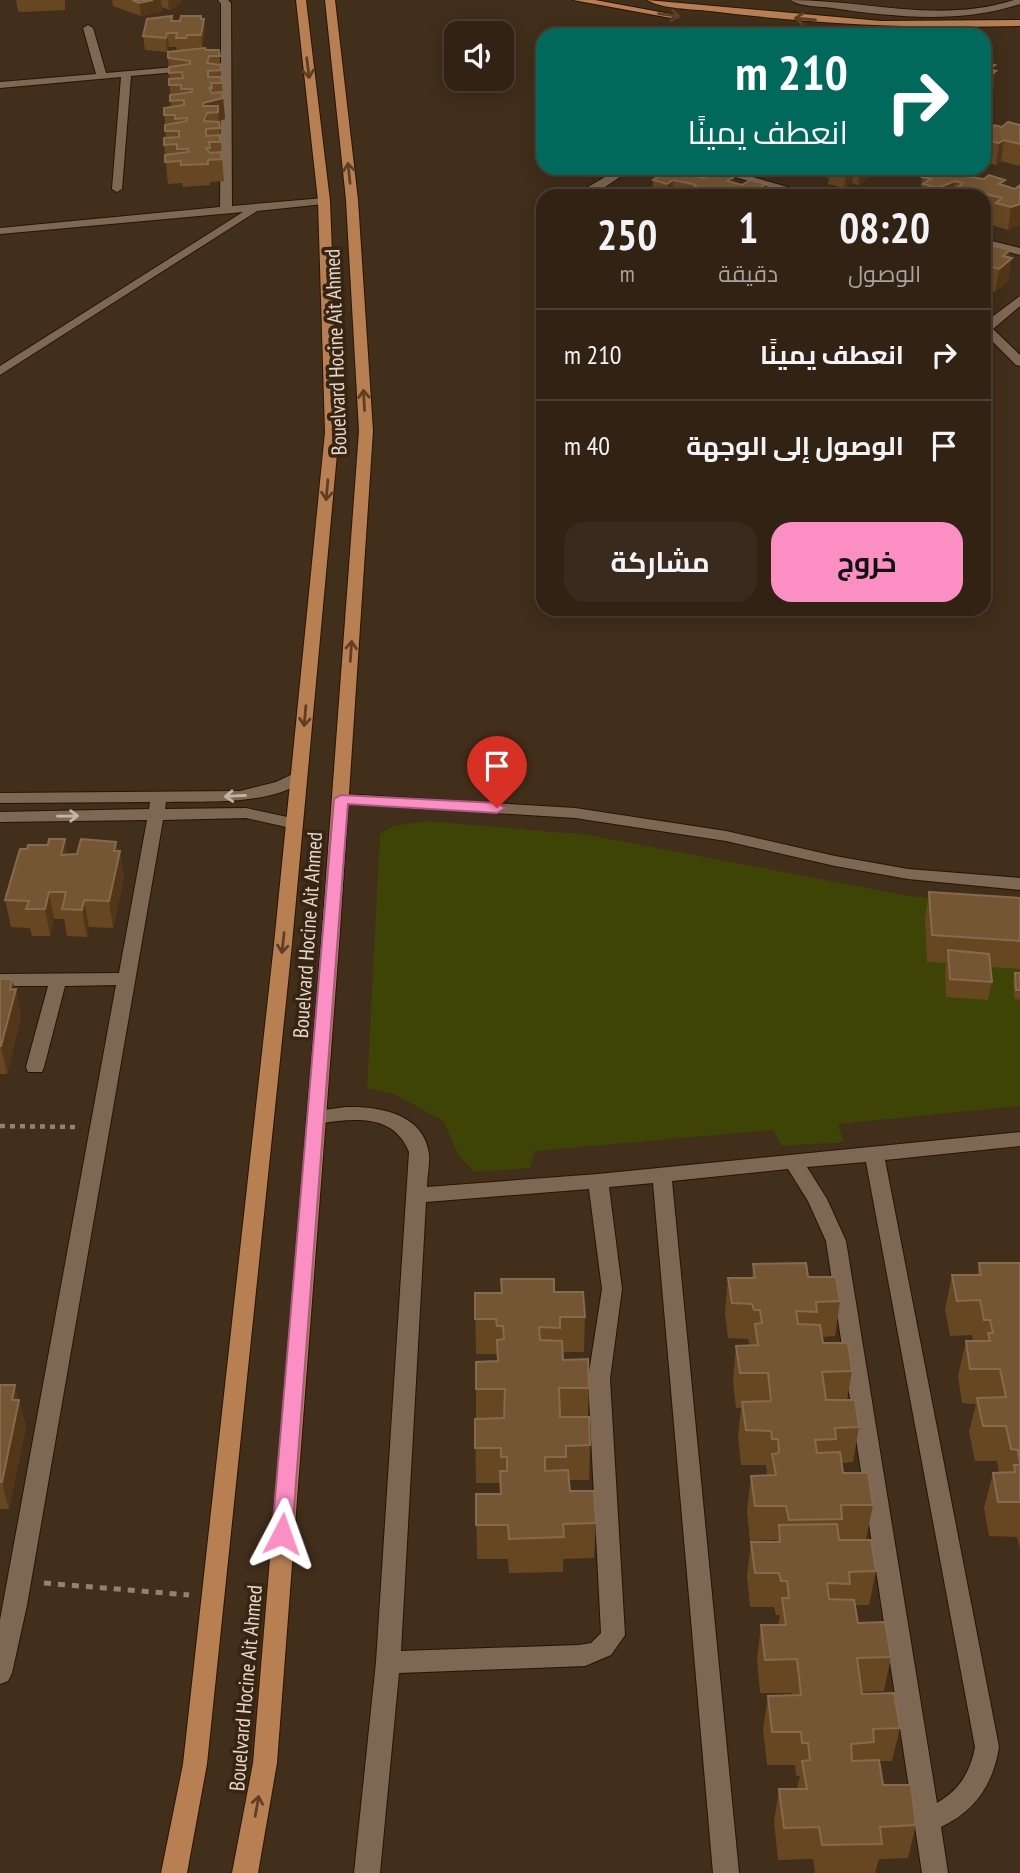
<!DOCTYPE html>
<html lang="ar">
<meta charset="utf-8">
<style>
:root{--surface:#312214;--page:#392a1d;--text:#f1f3f6;--muted:#a8a4a0;--line:#4c3f34;--accent:#fb8fc4}
body{margin:0;font-family:"PT Sans Narrow",Cairo,sans-serif;background:var(--page);color:var(--text);direction:rtl;height:100vh;display:flex;flex-direction:column;font-size:26px;white-space:nowrap}
*{box-sizing:border-box;margin:0}
p{font-size:23px;color:var(--muted)}
.icon{flex:none;width:38px;height:38px;fill:none;stroke:currentColor;stroke-width:2;stroke-linecap:round;stroke-linejoin:round}
.map{position:relative;flex:1;overflow:hidden;direction:ltr}
.details{position:absolute;left:536px;top:189px;width:455px;height:427px;display:flex;flex-direction:column;background:var(--surface);border-radius:21px;box-shadow:0 4px 18px #0003,0 0 0 2px var(--line);direction:rtl}
.details>*{flex:none}
.top-card{position:absolute;left:536px;top:28px;width:455px;height:147px;border-radius:21px;box-shadow:0 4px 18px #0003,0 0 0 2px var(--line);direction:rtl;background:#00695c;color:#fff;overflow:hidden}
.tools{position:absolute;left:444px;top:21px;display:grid;gap:14px}
.tools a{display:grid;place-items:center;width:70px;height:70px;border-radius:14px;background:var(--surface);box-shadow:0 4px 18px #0003,0 0 0 2px var(--line);font-size:35px}
.pin{position:absolute;display:grid;place-items:center;width:60px;height:60px;color:#fff;margin:-72px -30px;border-radius:50% 50% 50% 0;rotate:-45deg;box-shadow:0 0 7px #0007}
.pin .icon{rotate:45deg}
.me{position:absolute;width:77px;margin:-38px;rotate:4deg;stroke-linejoin:round;filter:drop-shadow(0 0 5px #0008)}
.turn{display:flex;align-items:center;gap:24px;height:147px;padding:0 28px;font-size:32px}
.turn .icon{width:91px;height:91px;stroke-width:2.5}
.turn b{display:block;font-size:49px;line-height:60px}
.eta{display:flex;justify-content:space-evenly;align-items:center;height:119px;text-align:center}
.eta b{font-size:42px;font-weight:700;line-height:49px}
.action{display:flex;gap:14px;margin-top:auto;padding:14px 28px}
.action a{flex:1;height:80px;border-radius:21px;background:var(--accent);color:#111;font-size:28px;font-weight:700;line-height:80px;text-align:center}
.action a+a{background:var(--page);color:var(--text)}
ul{padding:0;list-style:none}
li{display:flex;align-items:center;gap:21px;height:91px;padding:0 28px;border-top:2px solid var(--line)}
li div{flex:1}
li b{display:block;font-size:26px}
li em{font-style:normal}
.map>svg:first-child{display:block}
</style>
<div class="map">
<svg width="1020" height="1873" viewBox="0 0 1020 1873">
<rect width="100%" height="100%" fill="#412e1b"/>
<path fill="#3e4306" d="M427 821 589 835 910 896 1020 905V1106L838 1124 844 1142 782 1146 773 1130 535 1151 530 1168 474 1172 459 1156 443 1121 394 1094 367 1088 380 834 393 826Z"/>
<g fill="none" stroke-linecap="round" stroke-linejoin="round">
<defs>
<g id="minor">
<path d="M218 0H228L231 3 232 206 324 198 330 201 324 204 257 211 0 375V366L243 212 0 234V228L220 207 221 68 131 76 122 189 117 192 112 189 121 77 0 88V82L96 74 83 28 88 25 93 28 106 73 221 63V4Z"/>
<path d="M790 0C866 0 939 24 1014 0H1020V4C959 24 895 17 832 8 819 6 801 7 790 0Z"/>
<path d="M984 122 1020 131V137L984 128Z"/>
<path d="M620 168H633L592 196H580L588 187Z"/>
<path d="M704 168H721L819 196H800Z"/>
<path d="M918 168H936L959 176 954 179Z"/>
<path d="M984 239 1020 248V255L984 245Z"/>
<path d="M1020 296V306L993 329 1020 355V366L1016 365 984 333V323Z"/>
<path d="M299 771 307 776C282 806 203 801 166 802L165 809 246 808 301 820 303 824 295 829 246 818 163 820 27 1605 12 1673 8 1681 0 1684V1620L116 985 65 986 44 1067 42 1072H28L26 1067 48 986H0V974L119 973 147 820 0 822V812L149 809 150 802 0 803V793L240 791 276 782Z"/>
<path d="M341 794 575 808 726 831 835 856 908 869 1020 878V890L908 879 835 866 726 841 575 818 335 803 333 799Z"/>
<path d="M346 1107C378 1106 424 1113 429 1154 430 1164 427 1176 427 1187L598 1174 1020 1132V1146L885 1160 999 1747C993 1785 975 1811 941 1827L948 1873H922L826 1241 808 1201 788 1169 672 1181 739 1873H713L653 1183 609 1187 622 1289 610 1379 625 1635 611 1655 585 1666 399 1673 380 1873H354L376 1662 409 1152C393 1112 352 1119 316 1124L309 1122 306 1117 309 1112ZM866 1162 975 1747C970 1773 959 1790 937 1803L846 1241 827 1199 807 1167ZM589 1189 602 1289 588 1379 601 1633 591 1643 579 1645 401 1651 426 1202Z"/>
</g>
<g id="major">
<path d="M296 0H306L330 201 339 432 292 944 207 1764 187 1873H161L183 1764 274 944 325 432 318 201Z"/>
<path d="M325 0H335L358 200 373 431 339 945 277 1763 258 1873H232L253 1763 321 945 359 431 346 200Z"/>
<path d="M573 0H595L676 15 671 18Z"/>
<path d="M647 0 881 21 1020 20V26C916 29 813 24 710 11 692 9 662 9 647 0Z"/>
</g>
</defs>
<use href="#minor" stroke="#271604" stroke-width="2"/>
<use href="#major" stroke="#271604" stroke-width="2"/>
<path stroke="#928273" stroke-width="4.5" stroke-dasharray="5 5" stroke-linecap="butt" d="M0 1126 76 1127"/>
<path stroke="#928273" stroke-width="5" stroke-dasharray="7 7" stroke-linecap="butt" d="M44 1583 189 1595"/>
<use href="#minor" fill="#7e6853" fill-rule="evenodd"/>
<use href="#major" fill="#b87f53" fill-rule="evenodd"/>
</g>
<g fill="#674722">
<path d="M16 0H65V10L22 12 18 11Z"/>
<path d="M112 0H182V2L177 4V7L169 10 162 7V12L141 16 113 6Z"/>
<path d="M172 16 173 21 204 19 205 33 202 48 206 50H219L225 119 219 121 224 181 210 182V185L183 187 182 183 168 184 164 145 166 138 164 108 171 107 168 58 177 51 176 47H169L167 52 145 50 143 36Z"/>
<path d="M1020 125V171V166L1001 161 996 165 984 162V133L1002 127Z"/>
<path d="M792 168H871V176L858 185 852 183 844 188 828 184 829 178 824 177 825 172 806 177 792 173Z"/>
<path d="M698 171 702 172V177L734 182 766 190 769 196H704L705 195 704 196H652L653 180 654 179V173Z"/>
<path d="M964 174 970 177 1015 189 1020 185V225L1008 230 992 225 993 219 984 216V196H920L922 177Z"/>
<path d="M984 250 1009 257 1008 281 995 292 986 289Z"/>
<path d="M116 842 118 851H120L124 878 113 928 89 927 87 937 67 936 64 919H54L50 936H32L30 928 11 927 5 900 68 855 77 854Z"/>
<path d="M929 892 1020 898V969L990 967 992 982 988 1000 946 997 945 969 946 963 927 962 925 919Z"/>
<path d="M1015 973H1020V1000L1014 999 1013 982Z"/>
<path d="M0 979H12L14 989H16L21 1017 7 1074H0Z"/>
<path d="M979 1263H1020V1549L1017 1537 989 1536 984 1508 993 1473H999L997 1461H975L969 1432 976 1404 962 1403 958 1376 966 1341H973L972 1335 950 1336 945 1310 952 1275H977Z"/>
<path d="M753 1264 808 1277 840 1301 835 1336 822 1337 823 1343 852 1371 847 1400 859 1427 853 1462 842 1463 843 1473 873 1505 866 1539 839 1540 876 1571 869 1605H855L858 1623 891 1657 884 1691 862 1692V1694L900 1728 892 1761H879L883 1785 916 1825 908 1858 879 1859 875 1873H815L813 1859 778 1860 774 1821 779 1789H797L800 1776H796L795 1765H767L763 1729 768 1696 792 1695V1693H760L757 1659 761 1625H778L780 1615H776L774 1607H750L747 1576 751 1542H776L777 1540 750 1541 747 1511 751 1476 769 1475 770 1474H767L766 1465H741L738 1436 741 1408H736L733 1381 736 1346 750 1345 748 1339 728 1338 725 1313 728 1278H752Z"/>
<path d="M554 1292 585 1317 584 1352H562L563 1360 589 1388 588 1417 590 1445 589 1480H569L570 1491 596 1523 594 1558 563 1559V1572L509 1573 508 1559H477L476 1494H500V1483H476L475 1419H476V1362L497 1361V1354H476L475 1293Z"/>
<path d="M0 1385 19 1400 26 1427 9 1509H0Z"/>
</g>
<g fill="#523617">
<path d="M153 0H161L162 12 141 16 139 3Z"/>
<path d="M168 0H182V2L177 4V7L169 10Z"/>
<path d="M201 16 202 28 204 19 205 33 202 49Z"/>
<path d="M167 33 169 47 167 52 166 38Z"/>
<path d="M995 65 994 72 996 71 993 92 984 98 985 79 988 69Z"/>
<path d="M223 98 225 119 219 121 218 112 207 113 208 129H206L203 103Z"/>
<path d="M1004 140 1001 161 996 165 999 143Z"/>
<path d="M694 168H698V174L702 172 701 194 696 186 692 169Z"/>
<path d="M807 168H823V172L806 177Z"/>
<path d="M847 168H854L852 183 844 188Z"/>
<path d="M860 168H871V176L858 185Z"/>
<path d="M735 176 733 196 727 181Z"/>
<path d="M673 180V196H667V184Z"/>
<path d="M955 181 953 196H937L938 188Z"/>
<path d="M766 184 765 194 770 191 769 196H758L759 188Z"/>
<path d="M713 190 712 196H704L705 195Z"/>
<path d="M986 194 984 211V196Z"/>
<path d="M1020 204V225L1008 230 1011 207Z"/>
<path d="M1010 250 1008 261 1012 258 1008 281 995 292 999 269 1003 256Z"/>
<path d="M989 266 986 289 984 291V271Z"/>
<path d="M65 839 70 866 61 855Z"/>
<path d="M116 842 118 857 120 851 124 878 113 928 109 901Z"/>
<path d="M49 892 54 919 50 936 45 909Z"/>
<path d="M84 900 89 927 87 937 82 910Z"/>
<path d="M12 979 15 992 16 989 21 1017 7 1074 1 1046Z"/>
<path d="M15 1385 26 1427 9 1509 2 1482 12 1400Z"/>
</g>
<g fill="#755634" stroke="#866a4c" stroke-width="2">
<path d="M132 0H153L139 3Z"/>
<path d="M172 16 171 21H180L181 16H201V19H204L201 35H187L186 38H176L177 33H167L166 38 143 36 147 19Z"/>
<path d="M205 48 206 50H219L220 56H209L207 63 221 65V70L208 71V77H221L222 83H211L212 88H209L212 93 222 92 223 98 203 103V106H218V112L207 113 204 121 219 122 220 128 206 129V136L220 135V142H209L210 148H206L210 153 221 152 222 159 208 160V164L181 165V161L165 162V155L189 152 188 149H177V144L164 145V138L179 137V131H165V125L187 121V118L175 119V115H164V108L184 105V100L170 101V95L192 92V89H181V85H169V79L183 78 182 72 169 73V67L190 64V61L168 58V52Z"/>
<path d="M984 62 995 65 988 69 996 71 985 79 984 78Z"/>
<path d="M1008 122 1020 125V144L1004 140 999 143 984 140 990 135 984 133 995 125 1002 127Z"/>
<path d="M662 168H694L692 169 702 172 696 176 703 178 720 172 735 176 727 181 742 185 750 180 766 184 759 188 770 191 764 195 767 196H725L728 194 713 190 705 195 690 191 696 186 693 184 673 180 667 184 653 180 661 175 654 173Z"/>
<path d="M934 168 943 170 945 168H961L964 169 960 173 970 177 984 179 989 175 1005 180 999 184 1015 189 1020 185V204L1011 207 996 203 1002 198 986 194 983 196H968L963 195 969 190 958 187 963 183 955 181 938 188 923 184 931 179 922 177Z"/>
<path d="M789 191 804 195 802 196H775Z"/>
<path d="M994 246 1010 250 1003 256 1012 258 999 269 989 266 984 271V250Z"/>
<path d="M49 839H65L61 855 77 854 81 839 116 842 114 851H120L109 901 84 900 82 910 62 909 66 892H49L45 909H26L29 901 5 900 20 849H27L28 845H48Z"/>
<path d="M929 892 1020 898V941L932 935Z"/>
<path d="M948 950 989 954 992 982 950 979Z"/>
<path d="M1015 973H1020V990H1016Z"/>
<path d="M0 979H12L10 990 16 989 1 1046H0Z"/>
<path d="M806 1263 808 1277H836L840 1301 816 1302 817 1312 796 1311 798 1324 820 1325 823 1343H848L852 1371 822 1372 826 1400H855L859 1427 835 1428 836 1439 815 1440 817 1453 840 1452 843 1473H868L873 1505H841L842 1519 789 1520 786 1506H755L751 1476 776 1475 772 1454 779 1453 778 1439H772L771 1431 746 1430 742 1402 771 1401 768 1373H740L736 1346 758 1345 755 1324 762 1323 760 1310H754L752 1304 732 1303 728 1278H755L753 1264Z"/>
<path d="M979 1263H1020V1464L1018 1450 1011 1449 1006 1426H983L977 1398 1006 1397 1000 1369H970L966 1341H990L988 1333H993L990 1320H984L980 1300 957 1301 952 1275H981Z"/>
<path d="M501 1279H554V1292H583L585 1317H560V1328L539 1327 540 1340 562 1341 563 1360 588 1359 589 1388H559L560 1417H589L590 1445 566 1446V1457H545V1471L568 1470 570 1491H594L596 1523 563 1524 564 1537 509 1539 508 1525H476V1494H501L500 1471H507V1457H501V1448H475V1419L504 1418 505 1389H476V1362L498 1361 497 1340 504 1339 503 1326H497L496 1319H475V1293H502Z"/>
<path d="M0 1385H15L12 1400H19L2 1482H0Z"/>
<path d="M1014 1465H1020V1502H998L993 1473 1015 1472Z"/>
<path d="M837 1524 839 1540H871L876 1571 849 1572 850 1584 827 1583 829 1599 854 1600 858 1623 885 1622 891 1657 857 1658 862 1694 894 1693 900 1728 873 1729 874 1742 851 1744 852 1761 879 1760 883 1785H911L916 1825 880 1827 882 1844 822 1845 819 1827 784 1828 779 1789H807L802 1761 810 1760 808 1743H802L801 1732H772L768 1696 801 1695 797 1659 765 1660 761 1625H786L782 1598H789L787 1581H781L779 1573H755L751 1542H780L779 1525Z"/>
</g>
<defs><path id="oneway-shaft" d="M-6 0H5M1.5-3L5.5 0L1.5 3" fill="none" stroke-width="1.6" stroke-linecap="round" stroke-linejoin="round" transform="scale(1.75)"/></defs>
<g stroke="#5e3f25">
<use href="#oneway-shaft" transform="translate(669 15) rotate(8)"/>
<use href="#oneway-shaft" transform="translate(805 19) rotate(-175)"/>
<use href="#oneway-shaft" transform="translate(308 68) rotate(83)"/>
<use href="#oneway-shaft" transform="translate(349 173) rotate(-96)"/>
<use href="#oneway-shaft" transform="translate(364 400) rotate(-93)"/>
<use href="#oneway-shaft" transform="translate(327 490) rotate(95)"/>
<use href="#oneway-shaft" transform="translate(351 651) rotate(-86)"/>
<use href="#oneway-shaft" transform="translate(305 716) rotate(95)"/>
<use href="#oneway-shaft" transform="translate(283 943) rotate(96)"/>
<use href="#oneway-shaft" transform="translate(257 1806) rotate(-80)"/>
</g>
<g stroke="#c5b5a7">
<use href="#oneway-shaft" transform="translate(235 796) rotate(177)"/>
<use href="#oneway-shaft" transform="translate(68 816) rotate(-1)"/>
</g>
<path fill="#fb8fc4" stroke="#a35d7f" stroke-width="2" d="M341 795 497 803 505 808 497 813 348 804 292 1534 289 1541 282 1543 275 1541 272 1534 334 799Z"/>
<g text-anchor="middle" stroke-width="7" stroke-linejoin="round" paint-order="stroke">
<g font-size="21" fill="#e3d6cb" stroke="#372411">
<text transform="translate(336 352) rotate(-92)" y="7">Bouelvard Hocine Ait Ahmed</text>
<text transform="translate(308 935) rotate(-86)" y="7">Bouelvard Hocine Ait Ahmed</text>
<text transform="translate(246 1688) rotate(-85)" y="7">Bouelvard Hocine Ait Ahmed</text>
</g>
</g>
</svg>
<div class="tools">
<a><svg class="icon" aria-label="sound" viewBox="0 0 24 24"><path d="M4 9h4l5-4v14l-5-4H4zM17 9q2 3 0 6"/></svg></a>
</div>
<div class="pin" style="left:497px;top:808px;background:#d93025"><svg class="icon" aria-label="arrive" viewBox="0 0 24 24"><path d="M6 21V4h12l-3 4 3 4H6"/></svg></div>
<svg class="me" style="left:282px;top:1534px" viewBox="-20 -20 40 40"><path d="M0-17L14 15 0 8-14 15z" fill="#fb8fc4" stroke="#fff" stroke-width="4"/></svg>
<div class="top-card">
<div class="turn"><svg class="icon" aria-label="right" viewBox="0 0 24 24"><path d="M7 20v-9h11M14 6l5 5-5 5"/></svg><div><b>210 m</b>انعطف يمينًا</div></div>
</div>
<section class="details">
<div class="eta">
<div><b>08:20</b><p>الوصول</p></div>
<div><b>1</b><p>دقيقة</p></div>
<div><b>250</b><p>m</p></div>
</div>
<ul>
<li><svg class="icon" aria-label="right" viewBox="0 0 24 24"><path d="M7 20v-9h11M14 6l5 5-5 5"/></svg><div><b>انعطف يمينًا</b></div><em>210 m</em></li>
<li><svg class="icon" aria-label="arrive" viewBox="0 0 24 24"><path d="M6 21V4h12l-3 4 3 4H6"/></svg><div><b>الوصول إلى الوجهة</b></div><em>40 m</em></li>
</ul>
<div class="action"><a>خروج</a><a>مشاركة</a></div>
</section>
</div>
